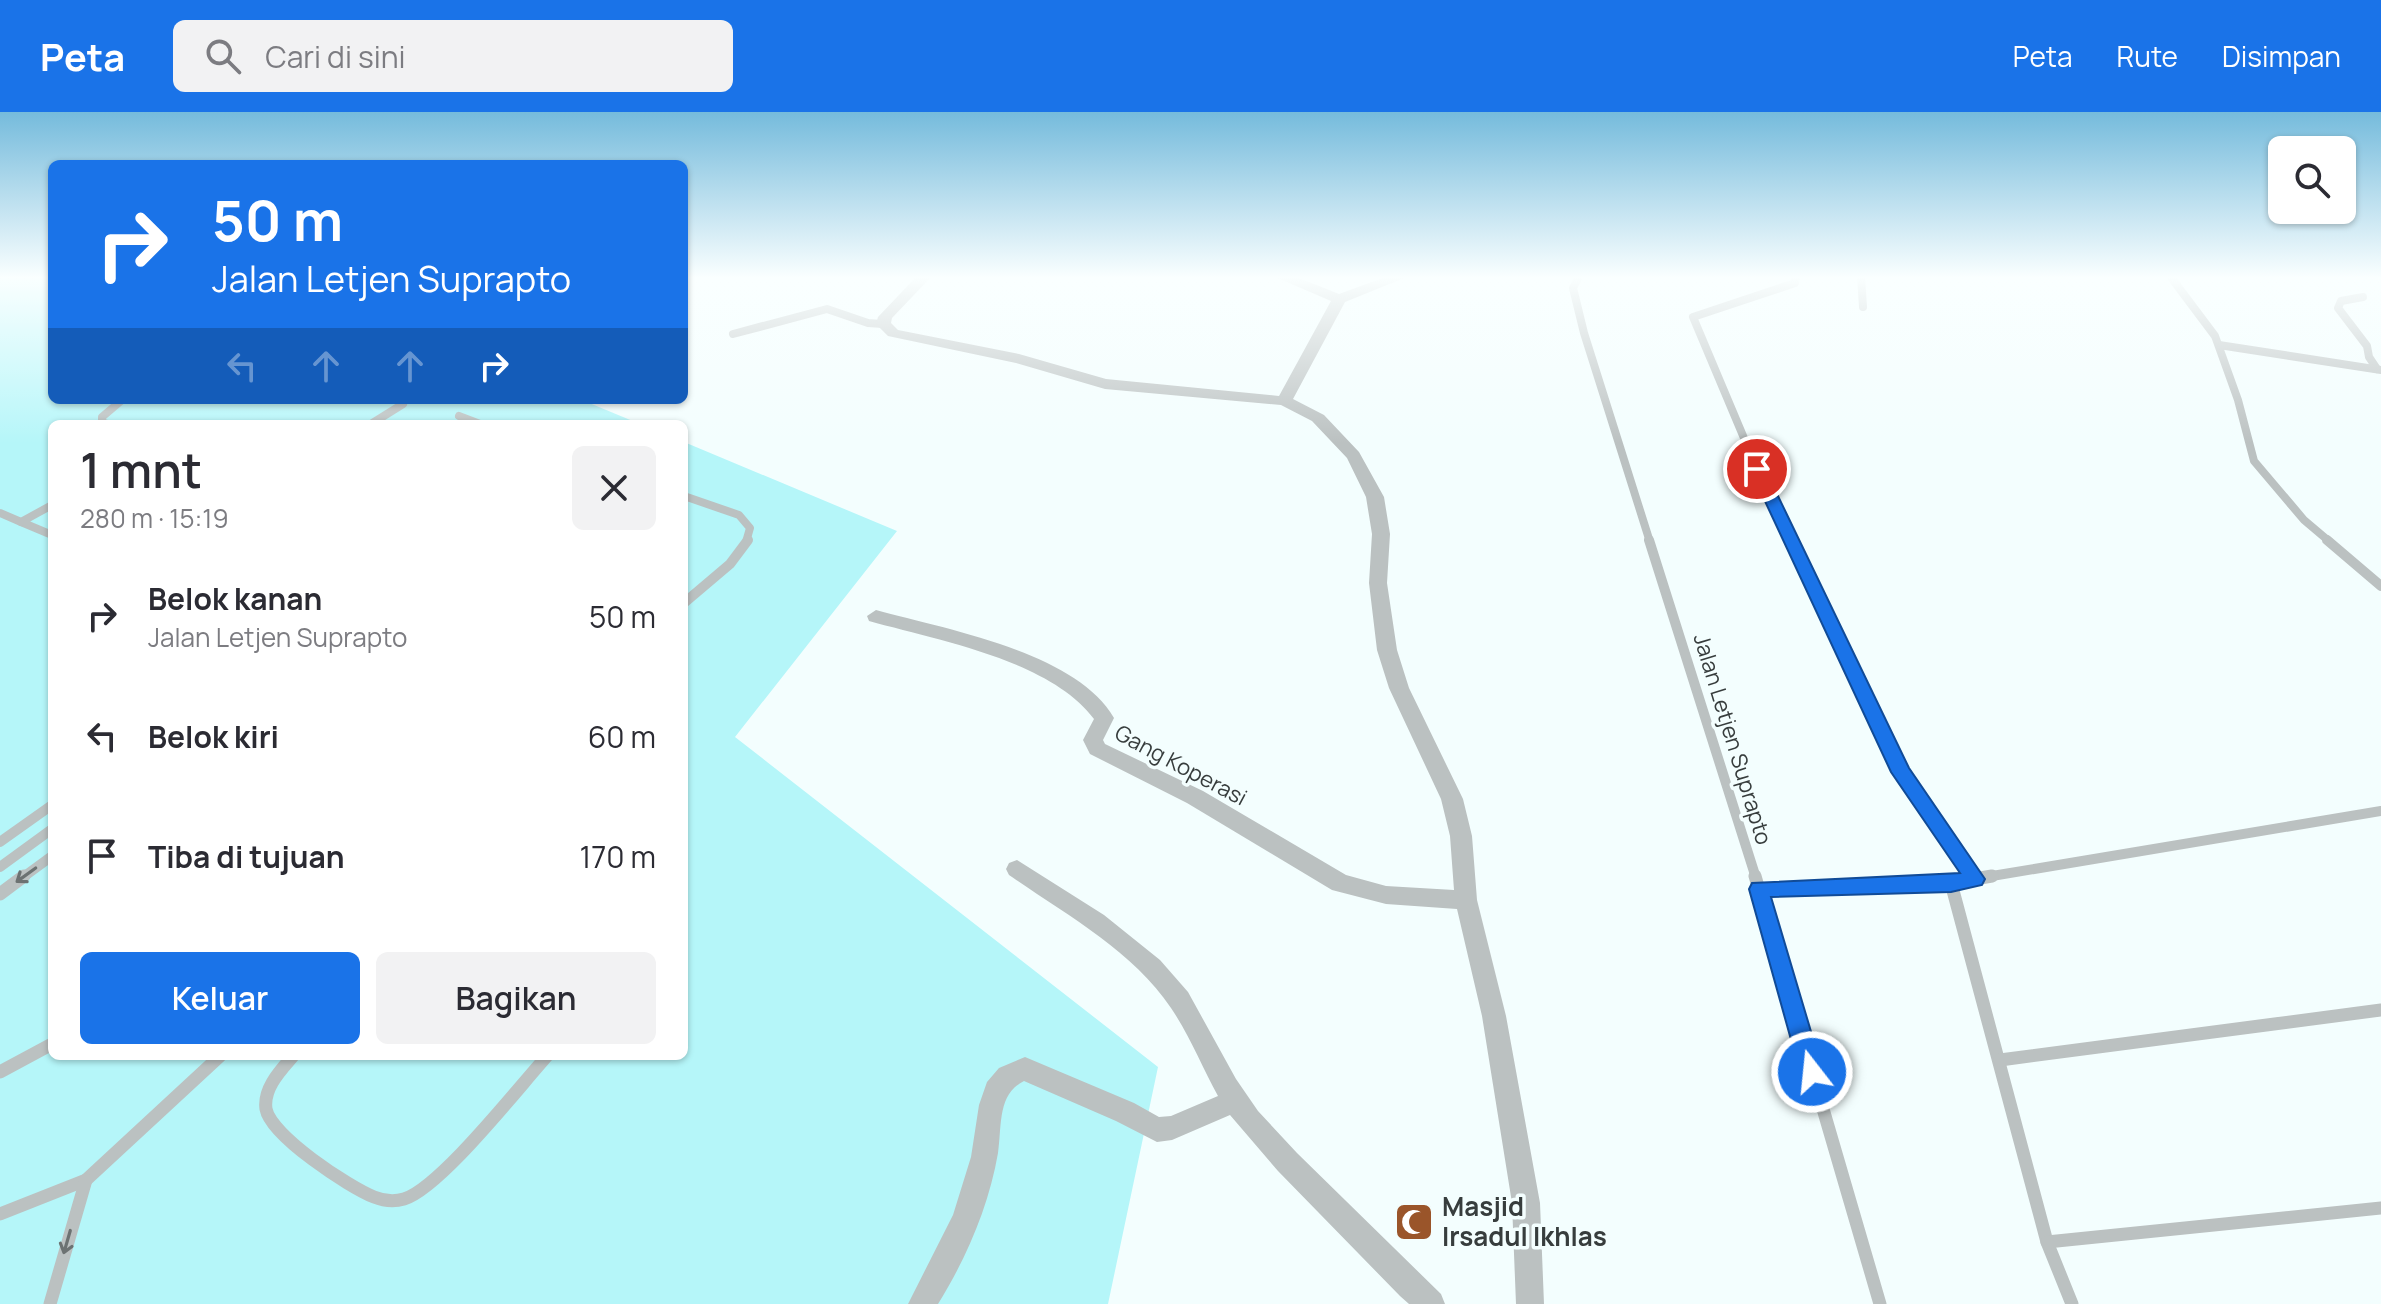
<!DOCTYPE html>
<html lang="id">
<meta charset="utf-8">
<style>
:root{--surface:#fff;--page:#f2f2f3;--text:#2b2b33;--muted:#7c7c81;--accent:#1a73e8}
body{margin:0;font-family:Manrope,sans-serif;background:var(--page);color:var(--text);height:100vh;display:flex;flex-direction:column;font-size:30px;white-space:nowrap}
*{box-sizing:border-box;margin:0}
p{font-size:26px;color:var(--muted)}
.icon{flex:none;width:44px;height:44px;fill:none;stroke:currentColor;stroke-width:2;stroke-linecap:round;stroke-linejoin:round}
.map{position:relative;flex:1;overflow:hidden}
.details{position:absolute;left:48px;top:308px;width:640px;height:640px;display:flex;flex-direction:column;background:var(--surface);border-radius:12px;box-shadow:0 2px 6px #0004}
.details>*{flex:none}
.top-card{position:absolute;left:48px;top:48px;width:640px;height:244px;border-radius:12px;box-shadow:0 2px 6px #0004;background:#1a73e8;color:#fff;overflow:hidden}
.fabs{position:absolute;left:2268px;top:24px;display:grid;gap:16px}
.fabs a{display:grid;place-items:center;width:88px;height:88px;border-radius:12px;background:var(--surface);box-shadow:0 2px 6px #0004;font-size:40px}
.pin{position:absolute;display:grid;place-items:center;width:68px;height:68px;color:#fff;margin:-34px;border:4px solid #fff;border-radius:50%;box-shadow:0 2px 8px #0007}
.me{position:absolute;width:88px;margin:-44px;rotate:344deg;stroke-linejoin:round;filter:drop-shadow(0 0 6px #0008)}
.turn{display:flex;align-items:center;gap:28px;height:168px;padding:0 32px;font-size:36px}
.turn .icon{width:104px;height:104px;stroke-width:2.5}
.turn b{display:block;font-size:56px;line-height:68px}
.lanes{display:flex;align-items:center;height:76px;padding:0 32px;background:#0003;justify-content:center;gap:40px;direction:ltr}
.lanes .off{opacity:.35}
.round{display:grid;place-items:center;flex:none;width:84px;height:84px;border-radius:12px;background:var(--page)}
.overview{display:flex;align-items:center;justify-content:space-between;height:136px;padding:0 32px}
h1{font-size:48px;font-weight:600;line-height:60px}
.button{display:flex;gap:16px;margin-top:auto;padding:16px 32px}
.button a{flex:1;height:92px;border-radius:12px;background:var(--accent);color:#fff;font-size:32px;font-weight:600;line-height:92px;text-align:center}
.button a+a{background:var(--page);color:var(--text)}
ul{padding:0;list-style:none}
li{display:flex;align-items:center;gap:24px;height:120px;padding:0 32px}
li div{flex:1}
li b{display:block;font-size:30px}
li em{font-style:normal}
header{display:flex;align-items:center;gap:48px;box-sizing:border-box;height:112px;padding:0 40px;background:var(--accent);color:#fff}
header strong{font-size:38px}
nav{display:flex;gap:44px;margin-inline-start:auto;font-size:28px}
.search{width:560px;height:72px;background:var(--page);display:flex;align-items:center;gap:20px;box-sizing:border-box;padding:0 28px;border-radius:12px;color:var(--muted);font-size:30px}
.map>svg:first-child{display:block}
</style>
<header>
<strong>Peta</strong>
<div class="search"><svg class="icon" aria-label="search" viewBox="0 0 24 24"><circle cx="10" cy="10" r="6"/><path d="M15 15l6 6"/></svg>Cari di sini</div>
<nav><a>Peta</a><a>Rute</a><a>Disimpan</a></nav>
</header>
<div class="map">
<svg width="2381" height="1192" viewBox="0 0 2381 1192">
<rect width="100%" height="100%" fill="#f3fefe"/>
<path fill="#b5f6f9" d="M0 164H52V288H582L640 312H52V944H684V330L897 419 735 625 1158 955 1108 1192H0Z"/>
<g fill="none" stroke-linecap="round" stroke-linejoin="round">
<g stroke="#bbc1c1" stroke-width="8">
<path d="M1579 164 1573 176 1584 221 1650 430"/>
<path d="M1861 164 1863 195"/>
<path d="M2170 164 2215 224 2238 288 2254 349 2304 408 2330 430"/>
<path d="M2363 185 2341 189 2338 196 2367 234 2369 245 2377 257"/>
<path d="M733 222 827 197 868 211 883 212"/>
<path d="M2219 233 2381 258"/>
<path d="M459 304 480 312"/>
<path d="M107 312 102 310V305L122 288"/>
<path d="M371 312 403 292"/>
<path d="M684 384 739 403 750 416 746 430"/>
<path d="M52 393 21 410 52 423"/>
<path d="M0 401 21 410"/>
<path d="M1792 430 1757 357 1693 205 1795 171 1796 164"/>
</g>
<g stroke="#bbc1c1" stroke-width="10">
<path d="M1649 428 1756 766"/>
<path d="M1791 428 1901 660 1974 766"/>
<path d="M2327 428 2381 474"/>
<path d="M684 491 730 452 748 428"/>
<path d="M0 730 52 693"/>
<path d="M0 755 52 717"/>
<path d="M22 766 52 744"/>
<path d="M1980 766 2381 699"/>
</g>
<g stroke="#bbc1c1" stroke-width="13">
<path d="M1755 764 1880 1192"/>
<path d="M1973 764 1975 767"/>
<path d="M1951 771 2047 1130 2072 1192"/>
<path d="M1759 777 1951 771 1992 764"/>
<path d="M0 782 24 764"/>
<path d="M293 944C281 958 263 976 266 997 271 1024 349 1075 374 1085 384 1089 394 1090 404 1087 440 1076 518 976 547 944"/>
<path d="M2000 948 2381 898"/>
<path d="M0 960 52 932"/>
<path d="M0 1102 86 1068 220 944"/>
<path d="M2047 1130 2381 1096"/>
<path d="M50 1192 86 1068"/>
</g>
<g fill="#bbc1c1" fill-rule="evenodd">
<path d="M917 164H932L892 206 891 211 898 218 1019 242 1106 267 1279 284 1331 189 1273 164H1294L1339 182 1388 164H1409L1345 190 1293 287 1324 303 1359 340 1384 385 1390 422 1387 471 1397 538 1409 576 1463 687 1472 724 1477 788 1506 904 1540 1091 1544 1192H1516L1512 1091 1482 904 1457 797 1386 792 1332 778 1187 691 1090 642 1083 628 1094 607C1050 548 937 528 869 509L867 504 876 498C945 517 1076 540 1114 606L1103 628 1105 632 1203 679 1346 763 1386 774 1454 778 1450 724 1441 687 1389 576 1377 538 1369 471 1372 422 1366 385 1347 346 1312 309 1281 293 1105 277 1016 251 888 224 876 212 878 205Z"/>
<path d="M1017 748 1104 803 1160 848 1188 880 1236 967 1258 999 1297 1041 1441 1182 1445 1192H1409L1400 1184 1278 1059 1230 1003 1172 1028 1157 1030 1116 1009 1024 969C997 982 1002 1015 998 1041 989 1094 966 1147 938 1192H908L953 1103 971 1045 979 993 987 970 999 956 1025 945 1134 991 1159 1005 1171 1004 1218 984C1202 955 1190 924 1171 896 1132 838 1066 803 1009 763L1006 757 1009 751Z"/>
</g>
</g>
<defs><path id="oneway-shaft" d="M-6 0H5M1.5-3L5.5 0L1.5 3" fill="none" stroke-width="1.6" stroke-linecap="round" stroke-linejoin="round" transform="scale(2)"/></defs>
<g stroke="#6c7272">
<use href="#oneway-shaft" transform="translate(26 763) rotate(144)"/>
<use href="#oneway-shaft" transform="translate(67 1130) rotate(106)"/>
</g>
<linearGradient id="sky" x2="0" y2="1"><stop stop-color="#75bbdc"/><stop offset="0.5" stop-color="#faffff"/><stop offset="1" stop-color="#faffff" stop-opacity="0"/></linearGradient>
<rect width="2381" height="331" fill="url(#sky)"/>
<path fill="#1a73e8" stroke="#114b97" stroke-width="2" d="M1757 353 1765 357 1909 656 1985 767 1982 773 1951 780 1771 785 1823 960 1820 968 1812 971 1804 968 1800 960 1749 777 1752 771 1960 761 1891 660 1750 357Z"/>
<defs>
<symbol id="mosque-square" viewBox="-11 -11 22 22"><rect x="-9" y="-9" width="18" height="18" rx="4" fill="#9a552a" stroke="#f3fefe"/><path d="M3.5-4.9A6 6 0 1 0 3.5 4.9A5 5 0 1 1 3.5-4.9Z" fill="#fff"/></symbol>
</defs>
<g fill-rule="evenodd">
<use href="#mosque-square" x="1392" y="1088" width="44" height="44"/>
</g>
<g text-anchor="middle" stroke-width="7" stroke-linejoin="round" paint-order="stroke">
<g font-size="22" fill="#373d3d" stroke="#f3fefe">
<text transform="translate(1733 627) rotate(73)" y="8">Jalan Letjen Suprapto</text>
<text transform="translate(1181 653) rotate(28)" y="8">Gang Koperasi</text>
</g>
<g font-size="26" font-weight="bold" fill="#373d3d" stroke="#f3fefe" text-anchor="start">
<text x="1442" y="1104">Masjid<tspan x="1442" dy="30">Irsadul Ikhlas</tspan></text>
</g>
</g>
</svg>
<div class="fabs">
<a><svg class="icon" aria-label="search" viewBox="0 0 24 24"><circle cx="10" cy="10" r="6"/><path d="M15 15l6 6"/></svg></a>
</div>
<div class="pin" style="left:1757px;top:357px;background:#d93025"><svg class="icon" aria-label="arrive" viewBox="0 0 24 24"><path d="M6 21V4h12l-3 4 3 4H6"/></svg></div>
<svg class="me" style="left:1812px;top:960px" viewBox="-20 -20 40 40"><circle r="17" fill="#1a73e8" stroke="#fff" stroke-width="3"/><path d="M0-11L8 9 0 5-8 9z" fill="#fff"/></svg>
<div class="top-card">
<div class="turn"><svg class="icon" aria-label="right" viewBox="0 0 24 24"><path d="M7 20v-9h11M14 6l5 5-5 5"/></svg><div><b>50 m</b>Jalan Letjen Suprapto</div></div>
<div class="lanes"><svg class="icon off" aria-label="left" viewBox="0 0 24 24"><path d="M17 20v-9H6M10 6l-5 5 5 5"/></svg><svg class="icon off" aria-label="ahead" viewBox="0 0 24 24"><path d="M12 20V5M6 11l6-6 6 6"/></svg><svg class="icon off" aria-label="ahead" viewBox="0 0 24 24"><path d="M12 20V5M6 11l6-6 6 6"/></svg><svg class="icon" aria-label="right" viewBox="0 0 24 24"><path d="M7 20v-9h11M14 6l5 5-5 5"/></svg></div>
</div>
<section class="details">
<div class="overview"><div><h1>1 mnt</h1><p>280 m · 15:19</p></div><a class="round"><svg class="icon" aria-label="close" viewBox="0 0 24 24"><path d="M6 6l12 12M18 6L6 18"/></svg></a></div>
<ul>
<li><svg class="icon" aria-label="right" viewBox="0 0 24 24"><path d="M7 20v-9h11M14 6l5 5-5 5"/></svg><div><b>Belok kanan</b><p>Jalan Letjen Suprapto</p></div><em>50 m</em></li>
<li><svg class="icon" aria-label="left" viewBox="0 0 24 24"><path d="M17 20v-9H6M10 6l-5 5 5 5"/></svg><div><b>Belok kiri</b></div><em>60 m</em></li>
<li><svg class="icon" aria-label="arrive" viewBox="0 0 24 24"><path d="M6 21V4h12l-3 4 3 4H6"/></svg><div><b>Tiba di tujuan</b></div><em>170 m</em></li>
</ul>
<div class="button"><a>Keluar</a><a>Bagikan</a></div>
</section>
</div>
